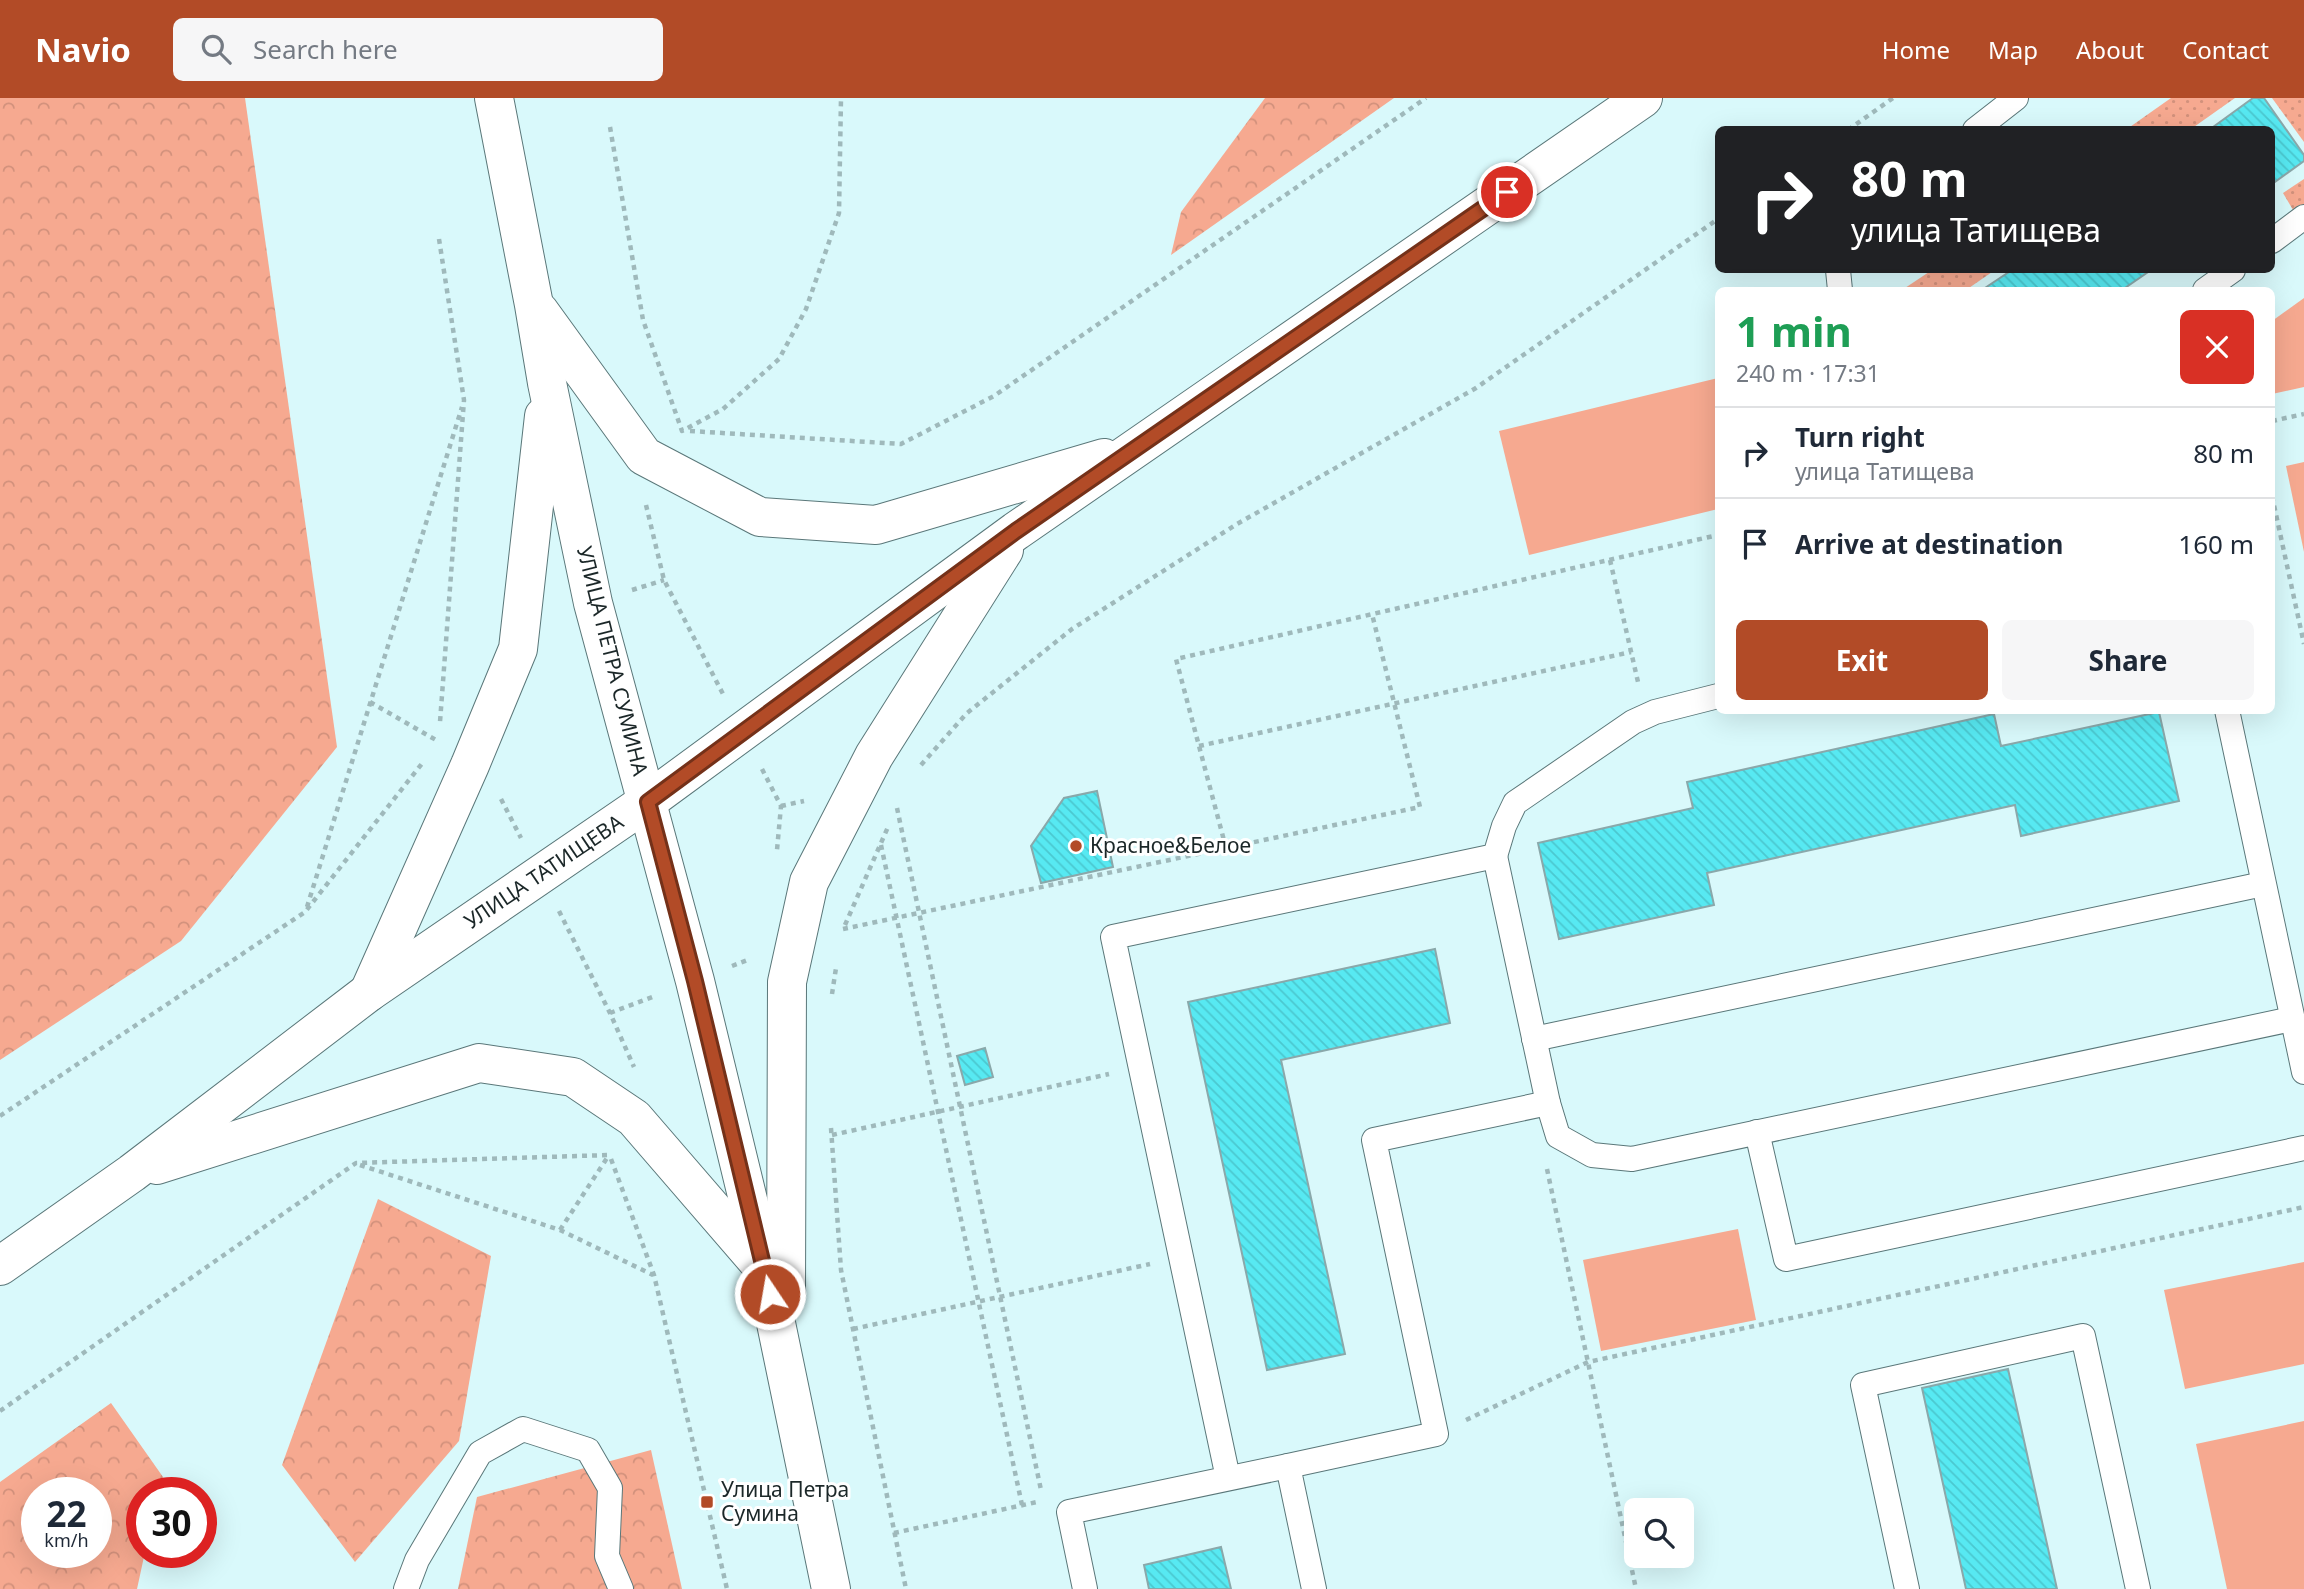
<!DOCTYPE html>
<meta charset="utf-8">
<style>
:root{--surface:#fff;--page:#f6f6f7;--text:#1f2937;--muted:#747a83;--line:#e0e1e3;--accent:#b24b27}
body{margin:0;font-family:"Noto Sans",sans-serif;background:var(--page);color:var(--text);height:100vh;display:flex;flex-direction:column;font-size:26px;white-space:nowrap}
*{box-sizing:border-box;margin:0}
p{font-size:23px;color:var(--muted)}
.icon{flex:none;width:38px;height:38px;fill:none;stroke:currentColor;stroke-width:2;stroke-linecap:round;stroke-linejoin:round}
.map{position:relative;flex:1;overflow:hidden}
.side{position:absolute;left:1715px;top:189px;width:560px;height:427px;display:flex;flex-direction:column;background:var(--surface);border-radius:10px;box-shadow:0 7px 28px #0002}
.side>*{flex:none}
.banner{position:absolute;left:1715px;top:28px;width:560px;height:147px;border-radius:10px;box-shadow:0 7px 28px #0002;background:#202124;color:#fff;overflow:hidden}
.buttons{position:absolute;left:1624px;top:1400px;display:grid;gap:14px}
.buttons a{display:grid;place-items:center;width:70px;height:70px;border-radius:10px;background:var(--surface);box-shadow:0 7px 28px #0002;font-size:35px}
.speed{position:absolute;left:21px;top:1379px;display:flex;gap:14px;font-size:35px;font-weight:700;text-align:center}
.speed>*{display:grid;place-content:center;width:91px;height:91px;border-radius:50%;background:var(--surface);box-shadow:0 7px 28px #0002;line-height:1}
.speed small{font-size:18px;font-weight:400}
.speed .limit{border:10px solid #d22;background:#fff;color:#111}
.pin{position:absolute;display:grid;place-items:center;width:60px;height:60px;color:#fff;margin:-30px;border:4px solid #fff;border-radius:50%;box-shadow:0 2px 7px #0007}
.me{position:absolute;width:77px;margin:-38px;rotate:348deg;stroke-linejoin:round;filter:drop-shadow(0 0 5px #0008)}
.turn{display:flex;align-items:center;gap:24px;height:147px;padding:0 21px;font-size:32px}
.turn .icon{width:91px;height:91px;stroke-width:2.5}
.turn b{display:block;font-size:49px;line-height:60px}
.round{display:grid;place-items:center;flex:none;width:74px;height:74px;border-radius:10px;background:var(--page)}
.summary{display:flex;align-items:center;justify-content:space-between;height:119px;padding:0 21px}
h1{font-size:42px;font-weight:700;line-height:52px;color:#1e9e55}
.cta{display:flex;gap:14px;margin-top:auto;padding:14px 21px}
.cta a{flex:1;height:80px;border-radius:10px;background:var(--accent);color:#fff;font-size:28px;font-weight:700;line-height:80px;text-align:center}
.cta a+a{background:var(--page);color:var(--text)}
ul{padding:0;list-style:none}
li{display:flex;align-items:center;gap:21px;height:91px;padding:0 21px;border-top:2px solid var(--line)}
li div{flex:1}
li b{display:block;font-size:26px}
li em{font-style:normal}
header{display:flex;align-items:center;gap:42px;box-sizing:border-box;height:98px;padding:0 35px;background:var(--accent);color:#fff}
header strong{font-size:33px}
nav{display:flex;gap:38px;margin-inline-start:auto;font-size:24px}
.search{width:490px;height:63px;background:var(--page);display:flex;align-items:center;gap:18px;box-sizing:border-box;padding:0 24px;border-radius:10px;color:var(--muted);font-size:26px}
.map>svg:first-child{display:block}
</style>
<header>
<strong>Navio</strong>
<div class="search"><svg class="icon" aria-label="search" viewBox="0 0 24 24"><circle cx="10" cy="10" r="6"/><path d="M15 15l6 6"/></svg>Search here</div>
<nav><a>Home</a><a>Map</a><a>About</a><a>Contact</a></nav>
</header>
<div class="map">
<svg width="2304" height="1491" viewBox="0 0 2304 1491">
<defs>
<pattern id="grass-dots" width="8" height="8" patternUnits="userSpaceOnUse" patternTransform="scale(1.75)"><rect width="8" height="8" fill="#f6a990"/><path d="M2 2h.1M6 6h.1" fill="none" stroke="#d2917c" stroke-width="1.8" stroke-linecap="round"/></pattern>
<pattern id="forest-crowns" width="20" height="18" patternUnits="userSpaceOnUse" patternTransform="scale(1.75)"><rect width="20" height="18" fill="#f6a990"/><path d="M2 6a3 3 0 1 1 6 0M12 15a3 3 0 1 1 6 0" fill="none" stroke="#d2917c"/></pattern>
<pattern id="building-back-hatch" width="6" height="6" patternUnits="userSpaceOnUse" patternTransform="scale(1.75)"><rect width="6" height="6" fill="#57e9f2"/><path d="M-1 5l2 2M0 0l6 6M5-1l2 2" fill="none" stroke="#4bc8d0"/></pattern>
</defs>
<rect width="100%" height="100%" fill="#d9f9fb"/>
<g fill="url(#grass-dots)">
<path d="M2171 0H2235L2191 31H2127Z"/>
<path d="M2272 0H2304V44Z"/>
<path d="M2304 81V113L2293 112 2283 95Z"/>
<path d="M1932 172H1995L1966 192H1902Z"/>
</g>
<g fill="url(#forest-crowns)" fill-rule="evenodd">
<path d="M0 0H245L337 649 181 843 0 962Z"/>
<path d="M1265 0H1394L1171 157 1181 114Z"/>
<path d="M378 1101 491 1158 459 1343 355 1464 282 1367Z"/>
<path d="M111 1305 163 1379 159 1395H142V1454H145L137 1491H0V1384ZM37 1395H96V1454H37Z"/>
<path d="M651 1352 682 1491H458L477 1399Z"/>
</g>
<g fill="#f6a990">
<path d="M2304 200V289L2272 296V223Z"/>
<path d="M1718 280V411L1529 457 1499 333Z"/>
<path d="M2304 364V454L2286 368Z"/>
<path d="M1738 1131 1756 1222 1601 1253 1583 1162Z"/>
<path d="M2304 1164V1266L2185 1291 2164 1192Z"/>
<path d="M2304 1323V1491H2227L2196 1346Z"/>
</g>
<g fill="url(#building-back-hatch)" stroke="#8aa8aa" stroke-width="2">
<path d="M2253 0H2264L2304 57V63L2272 86V32H2209Z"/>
<path d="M2012 172H2151L2122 192H1982Z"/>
<path d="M2159 614 2179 703 2021 738 2015 707 1707 775 1714 807 1559 841 1538 745 1693 710 1687 684 1994 616 2001 648Z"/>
<path d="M1097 693 1113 769 1041 785 1031 748 1064 700Z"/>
<path d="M1435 851 1450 925 1281 962 1345 1256 1267 1272 1188 904Z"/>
<path d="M985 950 993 979 965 987 957 958Z"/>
<path d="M2008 1271 2025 1347 2057 1491H1966L1922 1290Z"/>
<path d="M1221 1449 1231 1491H1149L1144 1467Z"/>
</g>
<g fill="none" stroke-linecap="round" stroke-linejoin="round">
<defs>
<g id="lane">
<path d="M1975 32 2016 0"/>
<path d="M2272 143 2304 119"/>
<path d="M1838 172 1840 192"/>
<path d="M2205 192 2233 172"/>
<path d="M2227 612 2304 974"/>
<path d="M1495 758 1548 1005 1558 1038 1592 1057 1632 1061 2292 921"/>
<path d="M1534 941 2263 786"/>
<path d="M1757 1034 1786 1161 2304 1050"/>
<path d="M1228 1380 1113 839 1495 758 1504 728 1515 705 1633 624 1655 614 1718 598"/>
<path d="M406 1491 417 1462 480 1355 523 1331 588 1352 610 1390 607 1458 621 1491"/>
<path d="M1085 1491 1069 1414 1288 1368"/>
<path d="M1314 1491 1288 1368 1436 1336 1374 1042 1548 1005"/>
<path d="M1907 1491 1863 1287 2083 1238 2138 1491"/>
</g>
<g id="street">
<path d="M494 0 534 207 547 285 593 505 695 883 765 1172 831 1491"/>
<path d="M539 213 644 358 760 419 876 427 1104 360"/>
<path d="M369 894 470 667 518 551 544 318"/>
<path d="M157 1067 479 965 573 979 634 1020 760 1166"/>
<path d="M0 1168 132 1075 369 894 648 703 1016 433 1643 0"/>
<path d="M786 1193 787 884 809 784 874 658 1004 452"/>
</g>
</defs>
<use href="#lane" stroke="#5a7779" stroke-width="26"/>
<use href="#street" stroke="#5a7779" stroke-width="40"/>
<g stroke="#9fb9bb" stroke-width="4.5" stroke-dasharray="5 5" stroke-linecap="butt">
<path d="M610 29 643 222 682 333 723 311 779 261 806 211 839 115 841 0"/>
<path d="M1848 32 1893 0"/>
<path d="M439 141 464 302 440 624"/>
<path d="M2272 323 2304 316"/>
<path d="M690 333 901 346 994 298 1426 0"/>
<path d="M2272 398 2304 546"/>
<path d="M646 407 664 482 724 598"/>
<path d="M1610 462 1638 584"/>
<path d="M632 492 664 482"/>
<path d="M370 604 436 642"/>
<path d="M1199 648 1631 554"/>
<path d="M921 667 967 615 1072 531 1237 426 1476 290 1718 121"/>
<path d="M762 671 781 708 777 752"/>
<path d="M501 701 521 740"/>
<path d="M781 708 804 703"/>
<path d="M897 710 1041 1392"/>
<path d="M881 747 1022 1407"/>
<path d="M1226 750 1176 561 1718 437"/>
<path d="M307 809 462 309"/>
<path d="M559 813 610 915 634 969"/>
<path d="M845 827 888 729"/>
<path d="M843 831 1420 709 1372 516"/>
<path d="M732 868 750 861"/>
<path d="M832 896 836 870"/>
<path d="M610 915 655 898"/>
<path d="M0 1018 305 814 424 663"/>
<path d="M831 1030 841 1172 906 1491"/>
<path d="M832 1037 1109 976"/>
<path d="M611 1061 654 1177 727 1491"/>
<path d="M360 1067 560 1132 653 1177"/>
<path d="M1547 1071 1636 1491"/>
<path d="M560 1132 609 1057"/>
<path d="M853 1231 1150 1166"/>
<path d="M0 1313 356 1065 609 1057"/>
<path d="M1466 1322 1588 1264 2304 1109"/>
<path d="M894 1435 1037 1404"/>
</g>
<use href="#lane" stroke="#fff" stroke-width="24"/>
<use href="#street" stroke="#fff" stroke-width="38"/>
</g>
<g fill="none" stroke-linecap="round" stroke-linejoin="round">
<defs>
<path id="route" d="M770 1196 695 883 648 704 1016 433 1507 94"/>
</defs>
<use href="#route" stroke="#743119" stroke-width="18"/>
<use href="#route" stroke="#b24b27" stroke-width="12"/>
</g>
<g fill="#b24b27" stroke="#fff" stroke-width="2.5">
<circle cx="1076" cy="748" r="7"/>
<rect x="700" y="1397" width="14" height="14" rx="3.5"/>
</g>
<g text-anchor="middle" stroke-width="6" stroke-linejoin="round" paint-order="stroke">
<g font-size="21" fill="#1b2728" stroke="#fff">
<text transform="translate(612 563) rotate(76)" y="7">УЛИЦА ПЕТРА СУМИНА</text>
<text transform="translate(544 774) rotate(-34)" y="7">УЛИЦА ТАТИЩЕВА</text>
</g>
<g font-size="21" fill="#1b2728" stroke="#fff" text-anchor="start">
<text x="1090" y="755">Красное&amp;Белое</text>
<text x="721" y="1399">Улица Петра<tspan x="721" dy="24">Сумина</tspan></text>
</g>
</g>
</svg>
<div class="buttons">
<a><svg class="icon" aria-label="search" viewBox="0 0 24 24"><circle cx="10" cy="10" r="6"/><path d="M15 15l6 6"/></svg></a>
</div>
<div class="speed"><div>22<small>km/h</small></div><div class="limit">30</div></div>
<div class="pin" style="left:1507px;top:94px;background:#d93025"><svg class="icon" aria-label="arrive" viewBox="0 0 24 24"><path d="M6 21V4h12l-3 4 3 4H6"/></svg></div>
<svg class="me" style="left:770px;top:1196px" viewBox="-20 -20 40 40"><circle r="17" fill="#b24b27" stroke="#fff" stroke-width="3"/><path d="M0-11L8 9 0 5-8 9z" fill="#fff"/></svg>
<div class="banner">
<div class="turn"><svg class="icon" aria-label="right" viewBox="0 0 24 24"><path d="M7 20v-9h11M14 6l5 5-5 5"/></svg><div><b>80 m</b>улица Татищева</div></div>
</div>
<section class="side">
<div class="summary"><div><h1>1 min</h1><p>240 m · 17:31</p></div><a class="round" style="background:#d93025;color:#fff"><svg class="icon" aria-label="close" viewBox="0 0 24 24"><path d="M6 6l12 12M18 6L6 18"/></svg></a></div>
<ul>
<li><svg class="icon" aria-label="right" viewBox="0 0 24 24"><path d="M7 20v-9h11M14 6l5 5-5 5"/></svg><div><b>Turn right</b><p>улица Татищева</p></div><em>80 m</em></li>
<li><svg class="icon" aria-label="arrive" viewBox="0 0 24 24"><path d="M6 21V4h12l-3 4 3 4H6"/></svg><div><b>Arrive at destination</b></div><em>160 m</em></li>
</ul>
<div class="cta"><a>Exit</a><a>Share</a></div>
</section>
</div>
